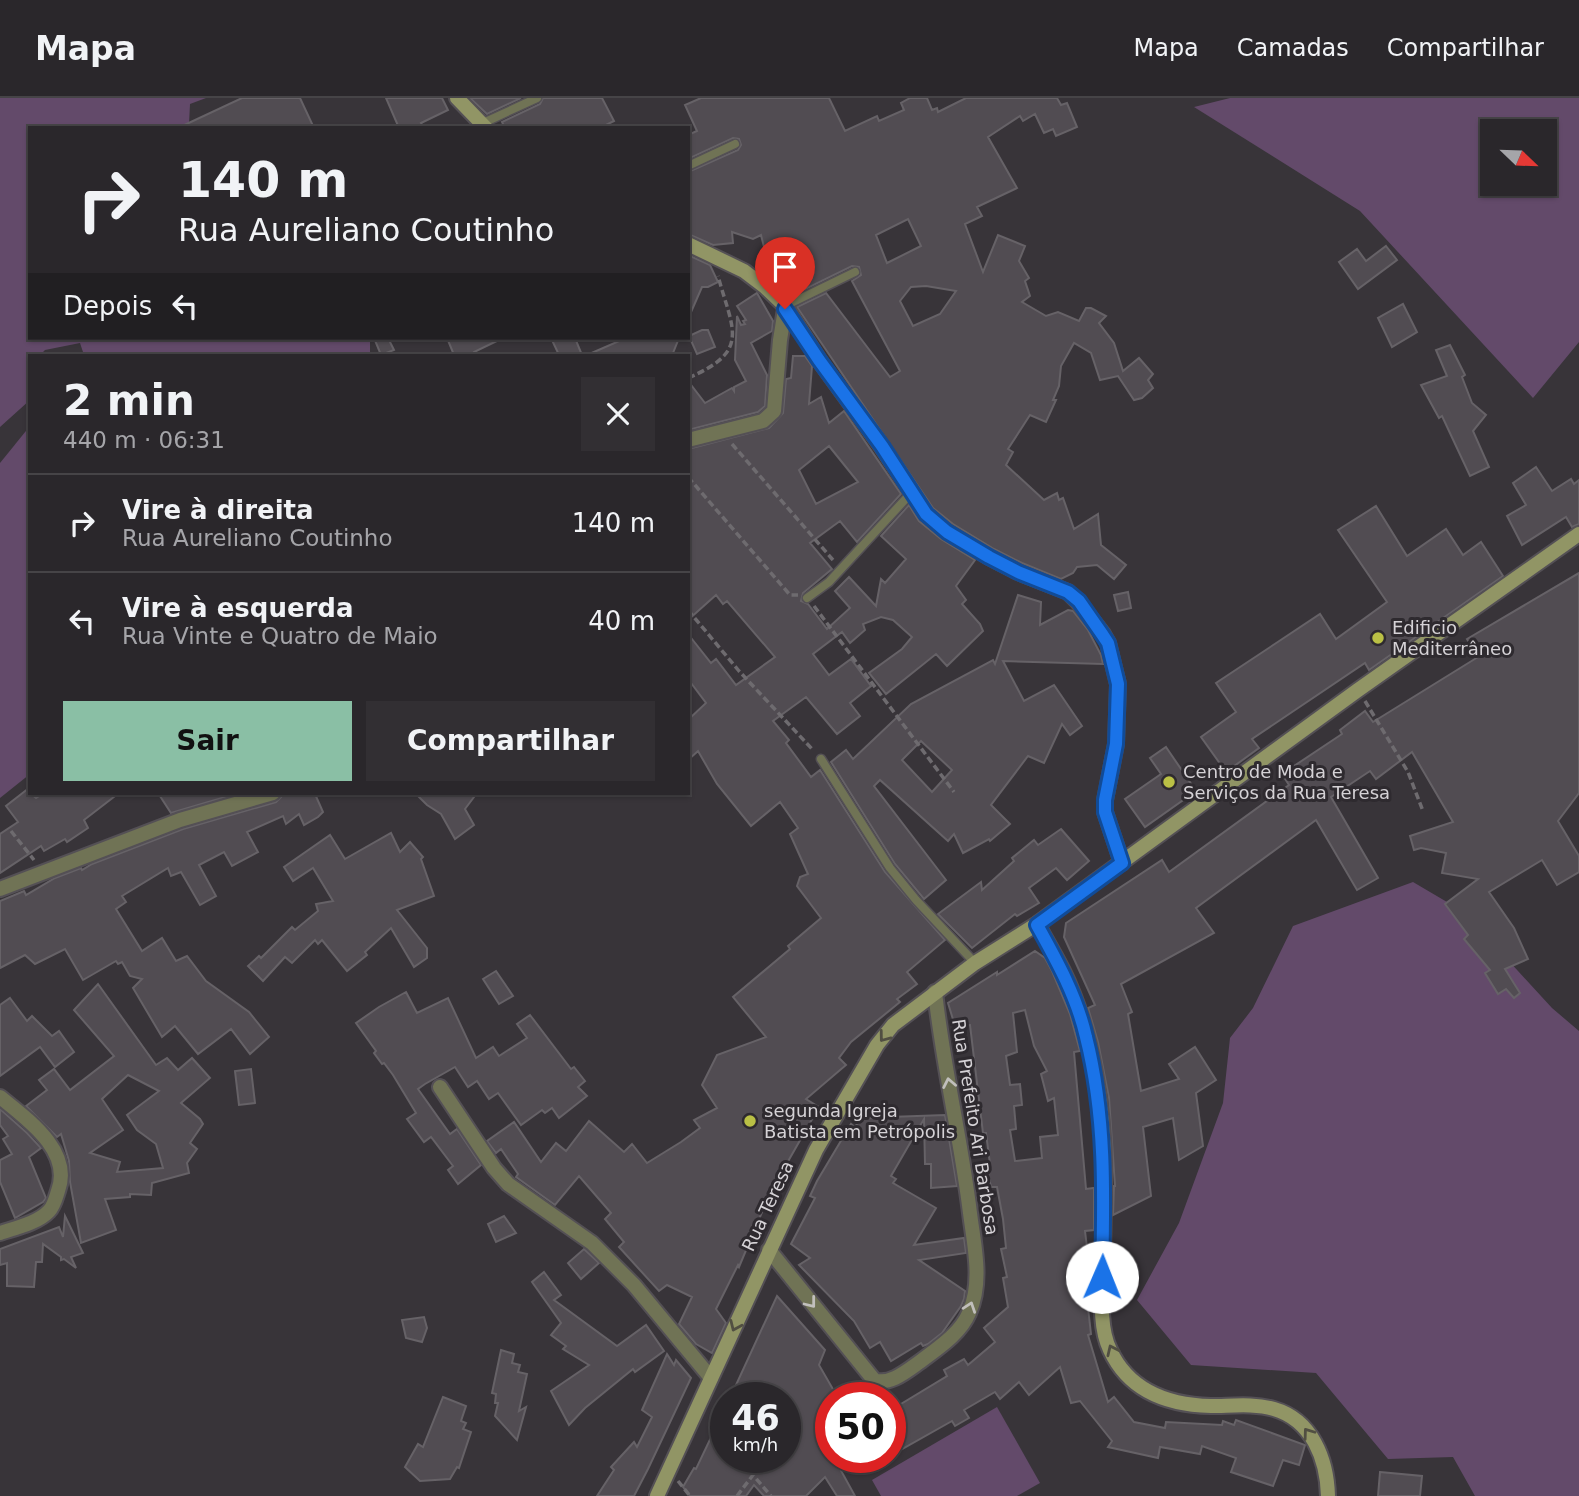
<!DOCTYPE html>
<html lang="pt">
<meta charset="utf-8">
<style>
:root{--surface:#2a272b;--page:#322f33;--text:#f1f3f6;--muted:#a5a5a9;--line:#464447;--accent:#8abfa5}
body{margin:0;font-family:"DejaVu Sans",sans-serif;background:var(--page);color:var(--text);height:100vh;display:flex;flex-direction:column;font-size:26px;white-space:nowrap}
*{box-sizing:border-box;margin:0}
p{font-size:23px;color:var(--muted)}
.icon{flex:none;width:38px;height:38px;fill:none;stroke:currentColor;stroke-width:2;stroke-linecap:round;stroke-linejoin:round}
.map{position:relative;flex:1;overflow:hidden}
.side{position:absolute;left:28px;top:256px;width:662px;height:441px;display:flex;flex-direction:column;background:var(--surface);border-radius:0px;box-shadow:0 2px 5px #0004,0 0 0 2px var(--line)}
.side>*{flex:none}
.hud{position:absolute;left:28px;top:28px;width:662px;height:214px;border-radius:0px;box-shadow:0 2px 5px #0004,0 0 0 2px var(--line);background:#2a272b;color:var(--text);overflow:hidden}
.needle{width:46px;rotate:113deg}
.tools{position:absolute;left:1480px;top:21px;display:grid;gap:14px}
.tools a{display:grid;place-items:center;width:77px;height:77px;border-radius:0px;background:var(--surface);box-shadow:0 2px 5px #0004,0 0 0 2px var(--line);font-size:35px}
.speed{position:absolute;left:710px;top:1284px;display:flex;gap:14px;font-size:35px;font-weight:700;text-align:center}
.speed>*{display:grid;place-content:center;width:91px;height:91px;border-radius:50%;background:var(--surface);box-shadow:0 2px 5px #0004,0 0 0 2px var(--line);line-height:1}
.speed small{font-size:18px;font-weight:400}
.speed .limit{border:10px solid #d22;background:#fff;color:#111}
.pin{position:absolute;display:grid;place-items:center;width:60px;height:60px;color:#fff;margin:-72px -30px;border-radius:50% 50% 50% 0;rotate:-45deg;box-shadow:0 0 7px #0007}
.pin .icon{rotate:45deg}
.me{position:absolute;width:77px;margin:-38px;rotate:1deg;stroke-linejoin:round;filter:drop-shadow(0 0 5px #0008)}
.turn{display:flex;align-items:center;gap:24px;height:147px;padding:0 35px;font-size:32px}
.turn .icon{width:91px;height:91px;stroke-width:2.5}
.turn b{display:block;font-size:49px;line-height:60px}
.then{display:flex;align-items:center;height:66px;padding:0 35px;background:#0003;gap:14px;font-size:26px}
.round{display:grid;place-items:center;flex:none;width:74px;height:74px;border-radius:0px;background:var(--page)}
.overview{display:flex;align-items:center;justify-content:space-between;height:119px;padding:0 35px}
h1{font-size:42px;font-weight:700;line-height:52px}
.cta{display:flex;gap:14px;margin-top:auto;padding:14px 35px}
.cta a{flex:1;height:80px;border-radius:0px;background:var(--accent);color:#111;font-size:28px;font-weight:700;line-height:80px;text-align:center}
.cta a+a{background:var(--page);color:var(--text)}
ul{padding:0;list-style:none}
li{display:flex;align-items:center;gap:21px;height:98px;padding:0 35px;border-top:2px solid var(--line)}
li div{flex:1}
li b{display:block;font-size:26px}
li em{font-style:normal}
header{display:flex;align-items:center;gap:42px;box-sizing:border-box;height:98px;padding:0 35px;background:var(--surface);border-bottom:2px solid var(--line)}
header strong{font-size:33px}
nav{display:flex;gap:38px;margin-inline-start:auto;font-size:24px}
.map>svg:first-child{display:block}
</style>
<header>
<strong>Mapa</strong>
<nav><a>Mapa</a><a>Camadas</a><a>Compartilhar</a></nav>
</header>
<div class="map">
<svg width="1579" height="1398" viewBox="0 0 1579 1398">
<rect width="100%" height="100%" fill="#383439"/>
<g fill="#634a6a" fill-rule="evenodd">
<path d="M0 0H206L190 6 189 26 187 30H30V240H370V257H84L80 245 45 252 40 257H30V302L0 329Z"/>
<path d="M1230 0H1579V244L1533 300 1360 113 1194 9ZM1493 33H1545V86H1493Z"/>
<path d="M30 328V676L0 700V365Z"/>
<path d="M1413 784 1464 814 1552 910 1579 933V1398H1475L1453 1359 1388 1361 1316 1275 1191 1267 1137 1202 1179 1125 1223 1005 1230 940 1253 910 1293 828Z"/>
<path d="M997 1309 1040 1385 1017 1398H881L872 1382Z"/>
</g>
<g fill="#514c52" stroke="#666267" stroke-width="2" fill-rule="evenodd">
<path d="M242 0H300L314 30H178Z"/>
<path d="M386 0H442L448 12 421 25 424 30H399Z"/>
<path d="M470 0H521L487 16Z"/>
<path d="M543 0H602L614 23 600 30H505L502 24 540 6Z"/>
<path d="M701 0H829L845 33 877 18 879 23 904 12 901 5 910 0H927L932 12 937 10 938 14 966 0H1057L1061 7 1067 5 1077 29 1056 38 1053 31 1044 35 1035 16 1023 23 1020 18 988 39 1017 90 977 109 982 118 965 126 983 174 998 137 1025 148 1019 163 1029 180 1025 183 1030 198 1022 204 1046 218 1058 214 1079 223 1086 210H1091L1106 218 1099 225 1114 245 1123 273 1139 260 1153 276 1148 282 1153 290 1142 300 1134 302 1118 278 1100 282 1091 255 1074 245 1061 268 1059 288 1053 302H1056L1046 324 1030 317 1008 351 1013 354 1006 367 1044 402 1057 395 1059 402 1063 400 1074 431 1098 416 1101 447 1126 467 1114 481 1097 467 1077 469 1073 475 1061 481 1022 465 994 451 953 426 933 410 797 209 826 195 890 279 900 273 852 183 861 177 859 169 852 168 789 199 764 176 770 173 761 137 753 141 732 134 733 145 713 147 688 136V74L738 52 741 47 739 41 733 40 688 61V37L697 33 685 7ZM908 121 921 148 887 165 876 137ZM926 188 956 193 940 216 913 228 900 203 911 189Z"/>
<path d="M1386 148 1397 162 1358 191 1339 164 1357 151 1366 163Z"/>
<path d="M688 157 710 167 718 184 708 189H702L688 221Z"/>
<path d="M757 195 773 223 772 233 751 245 767 277 765 308 758 314 688 332V283L705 305 732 290 734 293V289L746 283 735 262 737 218 741 227 745 226 743 223 746 222 737 208Z"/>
<path d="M1403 206 1417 234 1392 249 1378 220Z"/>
<path d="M702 232H708L715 249 697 256 689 238Z"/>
<path d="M374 240H388L394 252 381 257Z"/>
<path d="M447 240H503L474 254 475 257H454Z"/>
<path d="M551 240H575L582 257H559Z"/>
<path d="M626 240H679L673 255 667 257H587Z"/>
<path d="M1450 247 1465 277 1462 279 1472 305 1486 317 1473 333 1489 369 1470 378 1442 318 1439 320 1421 287 1447 278 1436 252Z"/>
<path d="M793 258H805L812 268 809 306 821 299 829 325 844 313 901 396 857 444 840 423 810 445 832 471 803 495 801 503 808 506 827 531 850 510 835 493 849 479 876 508 881 481 885 485 906 461 881 438 909 407 919 423 941 441 975 462 956 488 966 502 962 506 980 526 983 533 947 568 936 556 886 596 869 575 902 551 912 539 893 522 881 519 863 526 865 532 850 545 842 534 813 556 829 577 851 561 871 588 850 605 860 618 837 636 806 599 773 623 789 642 786 645 811 679 820 672 885 774 945 842 907 874 917 886 897 901 900 904 851 944 839 960 846 967 806 1001 819 1009 770 1095 739 1169 738 1167 716 1211 726 1225 712 1255 696 1246 679 1226 692 1199 667 1187 659 1193 619 1149 624 1144 605 1121 611 1115 579 1078 555 1107 516 1079 518 1076 501 1051 496 1055 487 1043 514 1024 541 1064 556 1045 566 1053 589 1023 624 1054 632 1046 647 1065 681 1044 700 1030 694 1022 717 1010 702 987 717 957 766 939 733 899 790 851 788 848 821 820 797 788 800 779 808 776 790 736 798 730 780 704 751 728 717 686 698 653 688 662V622L706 605 688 581V536L711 565 716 561 736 587 775 559 727 503 723 506 716 497 688 522V351L769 330 783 315 786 281 791 280ZM829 348 858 384 816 406 799 372Z"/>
<path d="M1536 369 1552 393 1571 381 1574 386 1579 382V426L1572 429 1566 419 1522 447 1507 418 1526 407 1513 385Z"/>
<path d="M1376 408 1407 458 1446 431 1463 457 1481 444 1503 478 1369 572 1365 565 1252 641 1259 650 1226 674 1201 639 1236 614 1216 585 1320 516 1336 541 1387 504 1338 432Z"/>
<path d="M1579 475V695L1558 723 1579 758V774L1557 787 1542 762 1489 794 1514 830 1528 861 1505 871 1520 895 1514 900 1506 891 1498 896 1485 875 1490 872 1464 841 1468 837 1445 806 1478 781 1442 775 1446 755 1421 750 1414 752 1410 738 1453 724 1412 654 1376 681 1370 673 1331 699 1378 780 1357 792 1316 722 1196 810 1214 835 1121 886 1132 914 1128 916 1141 993 1179 981 1169 966 1195 949 1216 982 1196 995 1203 1048 1179 1062 1173 1020 1143 1029 1151 1098 1113 1117 1114 1088H1115L1109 1000 1098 944 1088 910 1095 907 1064 839 1066 825 1162 762 1169 774 1289 687 1282 676 1342 636 1340 632 1365 613 1373 624 1478 559 1467 541Z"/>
<path d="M1128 494 1131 510 1118 513 1114 497Z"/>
<path d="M1018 497 1041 504 1040 527 1068 512 1073 513 1088 532 1101 557 1103 566 1003 563 1024 603 1054 587 1082 628 1070 637 1062 626 1044 665 1028 658 991 707 1010 726 990 743 989 741 963 755 954 736 948 743 880 682 874 688 946 782 924 801 895 766 831 664 846 652 853 661 911 606 993 562 995 566ZM921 643 952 672 932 694 902 662Z"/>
<path d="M1166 649 1196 693 1145 729 1125 701 1161 676 1150 660Z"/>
<path d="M29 690 30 695 36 700 44 695H119L84 722 88 730 67 744 65 741 44 753 41 748 0 775V736L18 724 6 708Z"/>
<path d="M158 695H239L171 715Z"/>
<path d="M415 695H477L465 711 474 727 455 741 441 716 427 707Z"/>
<path d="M315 696 323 714 318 719 304 727 299 716 286 726 283 718 247 734 258 754 232 768 224 754 199 767 216 798 200 807 181 774 171 778 168 770 122 798 126 804 116 811 142 853 162 840 176 863 187 858 206 883 249 914 269 939 250 956 231 931 198 956 175 928 162 939 133 890 142 881 130 878 122 864 118 866 116 863 83 882 65 851 35 866 25 857 0 870V803L24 793 26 797 55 780 81 770 82 772 92 766 183 731 276 704 282 698Z"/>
<path d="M1061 731 1089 763 1067 782 1056 770 1029 790 1039 805 1017 818 1015 816 972 850 938 816 981 784 982 792 1014 763 1012 760 1034 742 1038 747Z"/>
<path d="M391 735 400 754 410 744 423 759 421 761 434 798 397 812 427 850V860L414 869 391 830 365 854 367 857 347 873 322 842 318 846 315 842 292 865 285 859 263 883 248 868 259 858 261 860 292 829 295 832 318 813 316 806 333 803 313 770 293 783 284 769 330 737 345 761Z"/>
<path d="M1035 853 1045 860 1052 873 1070 916 1080 953 1074 954 1086 1091 1094 1090V1132L1085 1133 1089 1166H1092L1091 1201H1087L1091 1236 1088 1237 1108 1304 1114 1299 1134 1324 1165 1330 1166 1324 1222 1327 1223 1323 1234 1327 1236 1322 1305 1347 1299 1367 1283 1362 1273 1388 1231 1374 1236 1360 1202 1348 1200 1356 1160 1349 1158 1360 1108 1349 1112 1343 1080 1303 1071 1305 1060 1269 1029 1297 1019 1284 1000 1301 995 1294 964 1312 969 1320 955 1328 952 1323 895 1355 891 1347V1312L947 1278 944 1272 964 1261 968 1267 995 1244 984 1230 1008 1209 1003 1180 1007 1179 1001 1151 1006 1150 1003 1121 997 1089H991L986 1067 990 1066 986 1035H983L970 927 955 928 948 905 997 874V877ZM1025 912 1034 948 1047 973 1041 976 1048 1003 1054 1000 1058 1037 1040 1039 1042 1060 1015 1063 1010 1032 1016 1031 1014 1008 1022 1007 1020 986 1010 987 1006 958 1017 954 1013 915Z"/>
<path d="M496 873 513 898 499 906 483 881Z"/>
<path d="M98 886 156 967 167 960 178 972 192 960 210 980 181 1005 200 1021 203 1026 190 1045 197 1051 187 1065 189 1075 152 1085 151 1097 130 1096V1099L105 1101 116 1132 81 1145 70 1084 69 1063 61 1036 57 1039 26 1008 47 992 39 982 54 971 70 992 114 958 74 912ZM128 977 159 993 127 1017 137 1032 156 1046 163 1070 117 1074 120 1064 90 1055 123 1032 102 1001Z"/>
<path d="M406 894 417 915 448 900 476 960 493 949 499 958 527 940 517 926 530 917 571 971 574 969 585 983 578 989 587 998 559 1020 552 1010 545 1015 542 1012 521 1027 498 995 489 1001 477 983 468 989 455 969 425 986 418 991 450 1036 457 1031 481 1067 458 1086 448 1072 453 1068 431 1039 424 1044 407 1021 416 1015 393 977 384 965 382 966 374 955 376 953 356 925 379 909Z"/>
<path d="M10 900 27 923 32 918 52 938 59 933 74 954 55 969 40 949 0 978V907Z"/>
<path d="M251 971 255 1005 239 1007 235 973Z"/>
<path d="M0 1011 27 1035 41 1050 29 1059 46 1100 43 1104 15 1120 0 1084V1062L12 1056 3 1041 8 1038 0 1027Z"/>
<path d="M945 1017 957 1088 931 1090V1066H925L924 1021 891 1078 896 1081 893 1085 936 1110 914 1147 964 1140 966 1155 919 1162 965 1193 964 1201 961 1208 942 1235 928 1246 923 1248 921 1245 891 1263 880 1244 870 1250 854 1223 799 1167 810 1160 791 1146 815 1100 810 1098 817 1083 851 1026 855 1029 861 1020Z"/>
<path d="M65 1118 83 1155 71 1159 76 1170 64 1161 61 1162V1159L43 1146 42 1164H36L34 1189 7 1188V1165L0 1167V1151L59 1129 63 1139Z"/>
<path d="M504 1118 516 1135 496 1144 488 1126Z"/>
<path d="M584 1151 599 1165 581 1181 568 1165Z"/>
<path d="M544 1174 561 1197 554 1202 617 1248 646 1227 664 1253 635 1274 633 1271 585 1310 569 1327 551 1293 589 1267 563 1251 566 1248 551 1237 561 1225 532 1184Z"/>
<path d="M777 1198 825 1252 819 1267 838 1300H831V1329L825 1332 831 1343V1360H855L839 1369 855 1398H837L825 1379 806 1398H764L754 1387 746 1398H690L683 1389 694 1370 696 1371 726 1308V1360H786V1300H730Z"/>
<path d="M424 1219 427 1230 422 1244 406 1240 402 1222Z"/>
<path d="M501 1252 514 1256 512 1265 520 1267 518 1274 527 1276 519 1313 526 1309 517 1342 495 1318 498 1305H495L496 1296 492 1295Z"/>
<path d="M667 1256 674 1267 676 1262 691 1280 648 1371 634 1398H597L614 1372 611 1369 634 1344 637 1349 652 1319 642 1312Z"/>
<path d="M443 1299 466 1308 461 1323 466 1325 463 1331 471 1334 459 1370 457 1369 450 1381 420 1383 405 1369 418 1346 423 1349Z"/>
<path d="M1380 1374 1422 1378 1420 1398H1378Z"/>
</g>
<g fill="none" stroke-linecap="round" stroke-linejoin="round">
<defs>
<g id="lane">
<path d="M481 26 537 0"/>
<path d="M688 68 735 46"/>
<path d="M785 208 855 174"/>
<path d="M807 500 829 484 912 394"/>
<path d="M821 661 890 770 916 802 975 865"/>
</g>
<g id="street">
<path d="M688 342 763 323 774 313 780 242 785 211"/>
<path d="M0 791 180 722 273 695"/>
<path d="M440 989 494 1070 508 1086 592 1145 634 1187 711 1280"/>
<path d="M0 999C27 1021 73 1053 58 1093 56 1099 54 1108 49 1113 38 1125 15 1130 0 1135"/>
<path d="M769 1152 874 1282C890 1288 908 1272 921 1263 938 1250 960 1236 969 1215 983 1184 974 1147 970 1115 961 1041 943 968 935 894"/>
</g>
<g id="secondary">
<path d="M457 0 486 30"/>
<path d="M688 146 744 173 765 189 785 208 819 262 882 349 926 416 947 434 989 459 1018 474 1068 494 1078 504 1103 536 1108 545 1118 586 1116 646 1105 702V714L1122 765"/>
<path d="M1037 826C1046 842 1055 857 1063 873 1092 932 1105 1014 1104 1079 1104 1111 1103 1142 1103 1174 1102 1200 1099 1229 1110 1252 1129 1293 1168 1307 1211 1308 1231 1308 1254 1305 1274 1311 1312 1322 1327 1361 1328 1398"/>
<path d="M657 1398 816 1052 877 947 893 927 975 865 1037 826 1358 592 1579 436"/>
</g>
</defs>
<use href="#lane" stroke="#545055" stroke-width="11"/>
<use href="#street" stroke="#545055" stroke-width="18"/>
<use href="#secondary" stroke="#545055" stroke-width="18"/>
<g stroke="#6e6b6f" stroke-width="3.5" stroke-dasharray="7 3.5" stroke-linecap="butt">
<path d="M688 280C751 253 733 233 718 178"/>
<path d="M732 346 833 462"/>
<path d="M688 379 790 497H798"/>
<path d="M814 508 954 694"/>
<path d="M688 512 739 573 813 652"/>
<path d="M1365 603 1408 674 1423 713"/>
<path d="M11 733 34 762"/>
<path d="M678 1383 690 1398"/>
<path d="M737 1398 753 1377 771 1398"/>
</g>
<use href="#lane" stroke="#707355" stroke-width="8"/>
<use href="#street" stroke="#707355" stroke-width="14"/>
<use href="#secondary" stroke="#919565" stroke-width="14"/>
</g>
<defs><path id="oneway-chevron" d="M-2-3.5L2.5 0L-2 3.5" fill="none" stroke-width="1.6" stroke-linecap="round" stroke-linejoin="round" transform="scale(1.75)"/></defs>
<g stroke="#514f42">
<use href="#oneway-chevron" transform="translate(884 939) rotate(127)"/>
<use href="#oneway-chevron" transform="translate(735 1228) rotate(114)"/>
<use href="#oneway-chevron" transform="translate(1112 1252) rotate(-115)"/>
<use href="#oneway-chevron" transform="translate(1308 1335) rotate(-126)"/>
</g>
<g stroke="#c1bfbc">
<use href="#oneway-chevron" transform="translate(949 985) rotate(-101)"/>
<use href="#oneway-chevron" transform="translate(811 1205) rotate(52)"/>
<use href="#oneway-chevron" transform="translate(970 1209) rotate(-71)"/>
</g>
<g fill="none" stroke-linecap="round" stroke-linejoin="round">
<defs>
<path id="route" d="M785 211 819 262 882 348 926 416 947 434 989 459 1018 474 1068 494 1079 503 1102 536 1108 545 1118 586 1116 646 1105 702V714L1122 765 1037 827C1057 863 1077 899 1086 939 1106 1018 1104 1098 1102 1179"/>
</defs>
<use href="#route" stroke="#114b97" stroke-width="18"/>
<use href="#route" stroke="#1a73e8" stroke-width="12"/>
</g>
<g fill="#bac045" stroke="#2e2a2f" stroke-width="2.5">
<circle cx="1378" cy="540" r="7"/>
<circle cx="1169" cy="684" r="7"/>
<circle cx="750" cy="1023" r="7"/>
</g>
<g text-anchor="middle" stroke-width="6" stroke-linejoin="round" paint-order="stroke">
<g font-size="18" fill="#d5d2d6" stroke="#2e2a2f" text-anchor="start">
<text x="1392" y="536">Edificio<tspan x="1392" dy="21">Mediterrâneo</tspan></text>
<text x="1183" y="680">Centro de Moda e<tspan x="1183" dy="21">Serviços da Rua Teresa</tspan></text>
<text x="764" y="1019">segunda Igreja<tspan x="764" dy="21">Batista em Petrópolis</tspan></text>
</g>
<g font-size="18" fill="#d5d2d6" stroke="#2e2a2f">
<text transform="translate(975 1029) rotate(81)" y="6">Rua Prefeito Ari Barbosa</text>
<text transform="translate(768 1108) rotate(-65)" y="6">Rua Teresa</text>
</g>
</g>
</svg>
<div class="tools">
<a><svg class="needle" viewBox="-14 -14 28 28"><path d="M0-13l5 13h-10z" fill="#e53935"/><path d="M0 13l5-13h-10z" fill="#a5a5a9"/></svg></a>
</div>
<div class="speed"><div>46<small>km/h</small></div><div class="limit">50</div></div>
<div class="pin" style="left:785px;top:211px;background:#d93025"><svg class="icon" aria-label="arrive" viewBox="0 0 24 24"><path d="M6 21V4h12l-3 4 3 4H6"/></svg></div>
<svg class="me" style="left:1102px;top:1179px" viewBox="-20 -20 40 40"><circle r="19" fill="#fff"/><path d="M0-13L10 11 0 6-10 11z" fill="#1a73e8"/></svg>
<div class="hud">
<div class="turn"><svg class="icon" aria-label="right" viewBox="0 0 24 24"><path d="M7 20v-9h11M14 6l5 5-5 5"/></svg><div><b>140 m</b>Rua Aureliano Coutinho</div></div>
<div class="then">Depois<svg class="icon" aria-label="left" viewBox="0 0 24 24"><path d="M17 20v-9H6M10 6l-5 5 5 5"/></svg></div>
</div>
<section class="side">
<div class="overview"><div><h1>2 min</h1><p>440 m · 06:31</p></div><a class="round"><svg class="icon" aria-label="close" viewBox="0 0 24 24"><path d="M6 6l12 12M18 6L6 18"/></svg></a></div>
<ul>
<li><svg class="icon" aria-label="right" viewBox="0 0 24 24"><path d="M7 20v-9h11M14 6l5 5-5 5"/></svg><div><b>Vire à direita</b><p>Rua Aureliano Coutinho</p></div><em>140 m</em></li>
<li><svg class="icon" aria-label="left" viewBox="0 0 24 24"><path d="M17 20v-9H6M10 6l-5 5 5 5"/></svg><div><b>Vire à esquerda</b><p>Rua Vinte e Quatro de Maio</p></div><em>40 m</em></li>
</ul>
<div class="cta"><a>Sair</a><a>Compartilhar</a></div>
</section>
</div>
